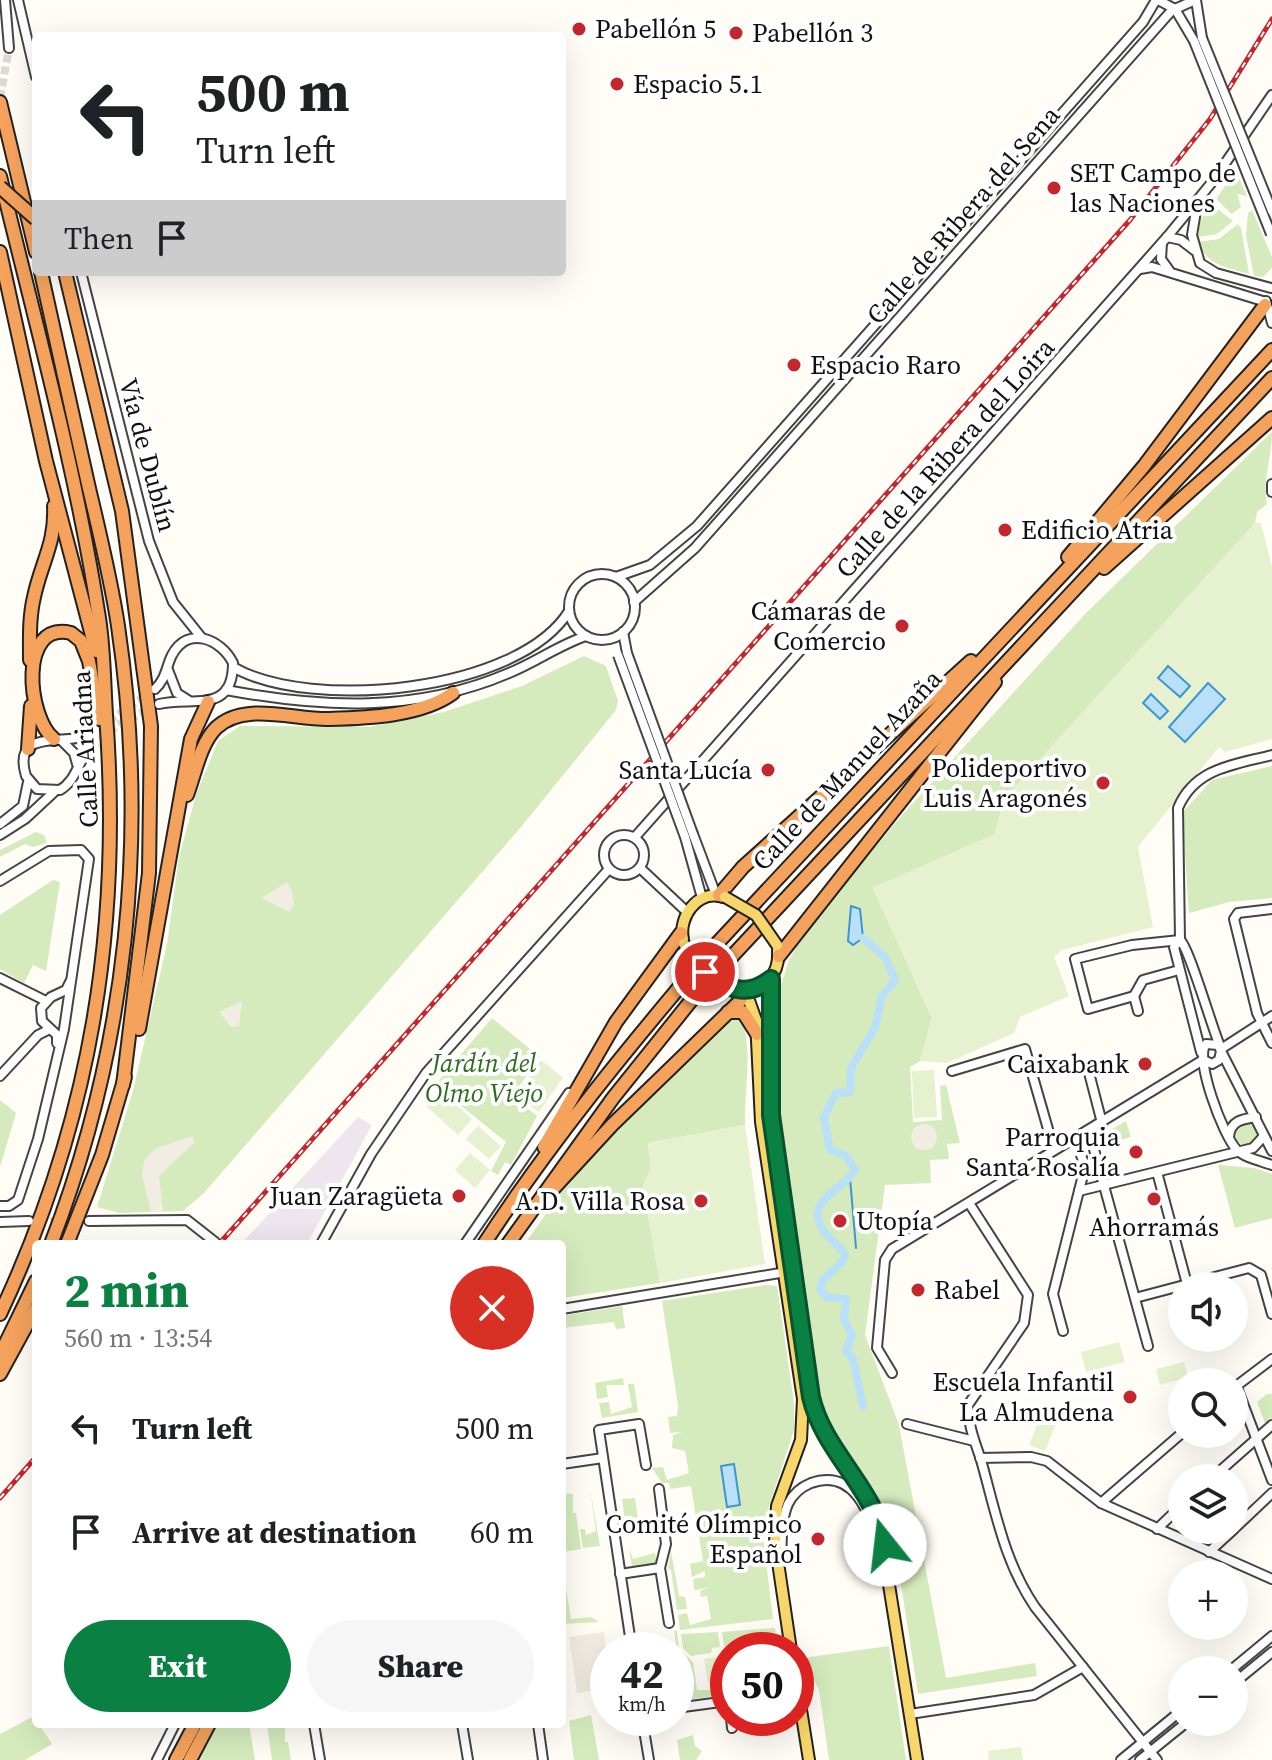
<!DOCTYPE html>
<meta charset="utf-8">
<style>
:root{--surface:#fff;--page:#f6f6f6;--text:#202124;--muted:#757577;--accent:#0b8043}
body{margin:0;font-family:"Source Serif 4",serif;background:var(--page);color:var(--text);height:100vh;display:flex;flex-direction:column;font-size:30px;white-space:nowrap}
*{box-sizing:border-box;margin:0}
p{font-size:26px;color:var(--muted)}
.icon{flex:none;width:44px;height:44px;fill:none;stroke:currentColor;stroke-width:2;stroke-linecap:round;stroke-linejoin:round}
.map{position:relative;flex:1;overflow:hidden}
.panel{position:absolute;left:32px;top:1240px;width:534px;height:488px;display:flex;flex-direction:column;background:var(--surface);border-radius:8px;box-shadow:0 8px 32px #0002}
.panel>*{flex:none}
.hud{position:absolute;left:32px;top:32px;width:534px;height:244px;border-radius:8px;box-shadow:0 8px 32px #0002;background:#fff;color:var(--text);overflow:hidden}
.buttons{position:absolute;left:1168px;top:1272px;display:grid;gap:16px}
.buttons a{display:grid;place-items:center;width:80px;height:80px;border-radius:50%;background:var(--surface);box-shadow:0 8px 32px #0002;font-size:40px}
.speed{position:absolute;left:590px;top:1632px;display:flex;gap:16px;font-size:40px;font-weight:700;text-align:center}
.speed>*{display:grid;place-content:center;width:104px;height:104px;border-radius:50%;background:var(--surface);box-shadow:0 8px 32px #0002;line-height:1}
.speed small{font-size:20px;font-weight:400}
.speed .limit{border:12px solid #d22;background:#fff;color:#111}
.pin{position:absolute;display:grid;place-items:center;width:68px;height:68px;color:#fff;margin:-34px;border:4px solid #fff;border-radius:50%;box-shadow:0 2px 8px #0007}
.me{position:absolute;width:88px;margin:-44px;rotate:344deg;stroke-linejoin:round;filter:drop-shadow(0 0 6px #0008)}
.turn{display:flex;align-items:center;gap:28px;height:168px;padding:0 32px;font-size:36px}
.turn .icon{width:104px;height:104px;stroke-width:2.5}
.turn b{display:block;font-size:56px;line-height:68px}
.then{display:flex;align-items:center;height:76px;padding:0 32px;background:#0003;gap:16px;font-size:30px}
.round{display:grid;place-items:center;flex:none;width:84px;height:84px;border-radius:42px;background:var(--page)}
.overview{display:flex;align-items:center;justify-content:space-between;height:136px;padding:0 32px}
h1{font-size:48px;font-weight:800;line-height:60px;color:var(--accent)}
.cta{display:flex;gap:16px;margin-top:auto;padding:16px 32px}
.cta a{flex:1;height:92px;border-radius:48px;background:var(--accent);color:#fff;font-size:32px;font-weight:800;line-height:92px;text-align:center}
.cta a+a{background:var(--page);color:var(--text)}
ul{padding:0;list-style:none}
li{display:flex;align-items:center;gap:24px;height:104px;padding:0 32px}
li div{flex:1}
li b{display:block;font-size:30px}
li em{font-style:normal}
.map>svg:first-child{display:block}
</style>
<div class="map">
<svg width="1272" height="1760" viewBox="0 0 1272 1760">
<rect width="100%" height="100%" fill="#fffdf5"/>
<path fill="#eee6ef" d="M358 1117 372 1125 307 1244H241Z"/>
<g fill="#d5ebbd">
<path d="M1236 171 1247 196 1237 194 1241 207 1232 214 1216 199Z"/>
<path d="M1211 204 1233 221 1217 234 1198 237 1200 221Z"/>
<path d="M1252 210 1272 257V268L1263 277 1254 276 1246 236 1248 213Z"/>
<path d="M1238 224 1241 228 1249 274C1228 268 1206 265 1198 242L1219 239Z"/>
<path d="M1272 432C1272 457 1262 481 1267 504L1257 512 1255 523 1004 799 995 834 873 888 932 1018 920 1061 910 1067 913 1122 942 1120 940 1086 946 1085 960 1143 947 1144 949 1159 930 1160 931 1183 885 1185 865 1335 899 1425 946 1678 1035 1663 1037 1676 918 1694 893 1532 865 1477 823 1415 782 1143 776 1077 780 988 789 960 807 928 904 813 1084 615Z"/>
<path d="M584 656 606 666 618 701 616 710 521 827 204 1193 183 1211 120 1213 97 1207 133 1091 167 944 179 857 196 795 218 741 240 726 369 727 444 712 522 686Z"/>
<path d="M1272 766V898L1229 902 1189 913 1182 813 1212 780Z"/>
<path d="M36 832 44 835 47 843 33 847 25 844 0 857V850Z"/>
<path d="M53 880 60 882 46 971 33 965 24 983 0 969V915Z"/>
<path d="M492 1018 540 1057 512 1096 537 1116 511 1165 505 1162 498 1175 491 1171 506 1142 435 1085Z"/>
<path d="M742 1018C753 1055 744 1087 745 1125L648 1143 651 1169 643 1186 660 1283 562 1298V1244H525L560 1193 632 1112 726 1021Z"/>
<path d="M0 1100 16 1113 0 1167Z"/>
<path d="M1126 1121 1131 1137 1102 1145V1135Z"/>
<circle cx="1246" cy="1134" r="11"/>
<path d="M1218 1165 1254 1168 1272 1174V1218L1235 1228Z"/>
<path d="M766 1285 777 1286 794 1403V1430L762 1528 773 1619 680 1630 678 1615 687 1613 690 1625 711 1619 707 1596 701 1597 700 1591 708 1588 694 1590 693 1579 705 1577V1571L692 1577 690 1564 703 1561 691 1486 670 1489 669 1483H662L652 1468 663 1467 667 1480 689 1473 685 1451 672 1448 673 1435 682 1432 670 1433 668 1417 677 1416 678 1405 662 1301Z"/>
<path d="M622 1306 625 1328 616 1329 614 1322 562 1328V1316Z"/>
<path d="M623 1378 624 1385H606L608 1397 597 1399 595 1383Z"/>
<path d="M628 1384H634L638 1412 602 1418 599 1403 609 1402 611 1414 632 1407Z"/>
<path d="M1267 1394H1272V1418L1265 1423 1257 1402Z"/>
<path d="M590 1488 600 1546 583 1548 580 1529H585L586 1535 596 1531Z"/>
<path d="M562 1493 573 1494V1513H576L581 1549 562 1552Z"/>
<path d="M635 1498 639 1527 626 1528 622 1499Z"/>
<path d="M629 1548 633 1559 655 1553 657 1564 632 1567Z"/>
<path d="M671 1551 679 1596 685 1597 687 1609 677 1610 671 1570 668 1569Z"/>
<path d="M563 1569 571 1619 591 1617 599 1622 562 1624Z"/>
<path d="M775 1628 778 1650H754L749 1642 724 1647 722 1632Z"/>
<path d="M674 1631H677L679 1649 693 1662 697 1690H720L721 1695 685 1700Z"/>
<path d="M718 1632 720 1647 712 1648 711 1653 691 1656 683 1648 681 1634Z"/>
<path d="M889 1646 906 1760H829L819 1690 802 1658Z"/>
<path d="M591 1715 599 1760H574L569 1721Z"/>
<path d="M34 1716 52 1744 25 1760H0V1734Z"/>
<path d="M214 1724H249L255 1760H196Z"/>
<path d="M267 1724 285 1726V1742H288L291 1760H272Z"/>
<path d="M693 1735 695 1746 702 1751 696 1760H680L677 1740Z"/>
</g>
<g fill="#e6f2cf">
<path d="M1255 523H1261L1272 567V739L1225 752 1219 747 1138 847 1153 927 1062 950 1054 957 1069 996 1020 1017 1014 1033 947 1063 920 1061 932 1018 873 888 995 834 1004 799Z"/>
<path d="M541 1060 563 1078 547 1100 542 1097 547 1101 539 1112 516 1095Z"/>
<path d="M934 1070 937 1117 914 1118 912 1071Z"/>
<path d="M441 1091 472 1119 458 1135 427 1107Z"/>
<path d="M745 1125 765 1264 660 1283 643 1186 651 1169 648 1143Z"/>
<path d="M478 1126 501 1146 489 1159 466 1139Z"/>
<path d="M470 1153 490 1170 475 1188 455 1170Z"/>
<path d="M1119 1342 1125 1362 1086 1372 1081 1352Z"/>
<path d="M1184 1362 1188 1377 1160 1385 1156 1369Z"/>
<path d="M1041 1415 1057 1421 1045 1451 1029 1445Z"/>
<path d="M728 1655V1680L708 1683 704 1659Z"/>
<path d="M1021 1747 1023 1760H989L988 1751Z"/>
</g>
<g fill="#f1ede2">
<path d="M287 882 292 891 294 905 290 912 261 898Z"/>
<path d="M242 1001 239 1026 231 1027 219 1012Z"/>
<circle cx="924" cy="1137" r="13"/>
<path d="M193 1136 194 1143 159 1176 163 1212H151L142 1175 144 1160 156 1148Z"/>
<path d="M604 1632 608 1688 577 1693 569 1637Z"/>
</g>
<g fill="#b9e0f7" stroke="#3f96cf" stroke-width="2">
<path d="M1168 666 1190 686 1180 697 1158 678Z"/>
<path d="M1208 683 1225 699 1185 742 1169 727Z"/>
<path d="M1151 694 1168 711 1160 719 1143 703Z"/>
<path d="M851 906 860 909 863 938 853 945 848 941Z"/>
<path d="M734 1464 740 1505 727 1507 721 1466Z"/>
</g>
<g fill="none" stroke-linecap="round" stroke-linejoin="round">
<path stroke="#3f96cf" stroke-width="2" d="M850 1178 856 1248"/>
<path stroke="#b9e0f7" stroke-width="8" d="M863 1406 853 1359 846 1351 852 1335 844 1320 846 1299 826 1297 820 1289 823 1280 844 1260 845 1254C839 1245 829 1239 823 1230 803 1199 846 1190 855 1169L845 1155 830 1150 824 1117 836 1093 850 1092 851 1068 875 1028 882 996 895 981 886 958 863 938"/>
<g stroke="#dbdad3" stroke-width="8" stroke-dasharray="8 4" stroke-linecap="butt">
<path d="M0 98 9 48"/>
<path d="M89 735 148 694"/>
<path d="M91 748 121 723 150 709"/>
<path d="M38 1221H89"/>
</g>
<defs>
<g id="minor">
<path d="M5 0 9 48"/>
<path d="M18 0 36 77"/>
<path d="M1158 0 1175 9 1195 0"/>
<path d="M1196 0 1202 38"/>
<path d="M1175 9 1194 41"/>
<path d="M1197 205 1192 235 1200 263 1216 273 1271 288"/>
<path d="M1167 237 1181 240 1194 250"/>
<path d="M1162 243 1161 259 1169 270"/>
<path d="M1140 269 1152 267 1266 302"/>
<path d="M81 272 149 541 173 602 201 637"/>
<path d="M1266 301 1272 323"/>
<path d="M1272 484V492"/>
<circle cx="602" cy="607" r="33"/>
<path d="M616 577 650 565 697 526 1143 22 1156 0"/>
<path d="M634 602 695 548 1173 9"/>
<path d="M623 632 627 653"/>
<path d="M233 667C311 712 519 692 569 611"/>
<path d="M168 670 177 693 188 700"/>
<path d="M155 689C166 679 166 667 172 655 188 625 221 639 233 663 233 715 192 696 159 704"/>
<path d="M226 690C323 708 416 713 509 673 536 662 559 645 586 636"/>
<path d="M89 735C66 746 11 727 26 776L37 789 60 790C77 780 77 761 91 748"/>
<path d="M63 742 74 753 77 764"/>
<path d="M0 824 23 806 28 782"/>
<path d="M693 834 716 895"/>
<circle cx="624" cy="855" r="20"/>
<path d="M0 835 25 819 54 792"/>
<path d="M635 837 1167 237 1213 181 1272 95"/>
<path d="M685 837 702 898"/>
<path d="M640 868 687 912"/>
<path d="M0 881 49 851 81 850 89 859 64 1029 38 1139 18 1200 9 1206H0"/>
<path d="M1272 909 1238 913 1234 919 1257 1013 1272 1043"/>
<path d="M1180 940 1178 808C1195 768 1233 765 1272 755"/>
<path d="M1180 940 1174 947 1201 1052"/>
<path d="M1180 940C1189 947 1212 1028 1220 1046"/>
<path d="M0 978 46 1001"/>
<path d="M1134 996 1143 980 1179 970"/>
<path d="M1138 1011 1134 996 1088 1009 1075 959 1132 945 1180 940"/>
<path d="M57 1043V1035L42 1021 41 1008 51 997 66 990 70 982"/>
<path d="M1221 1049 1272 1016"/>
<path d="M1221 1051 1272 1151"/>
<path d="M1204 1060 1212 1064 1219 1060 1221 1051 1218 1045 1206 1044C1194 1058 1223 1136 1237 1150 1245 1158 1261 1161 1272 1165"/>
<path d="M1087 1065 1102 1123"/>
<path d="M952 1071 1025 1049 1054 1150"/>
<path d="M0 1076 38 1035 50 1029"/>
<path d="M1089 1131 1148 1346"/>
<path d="M1229 1137C1230 1121 1242 1119 1256 1117"/>
<path d="M1157 1172 1187 1284"/>
<path d="M1079 1191 1253 1148 1264 1136"/>
<path d="M969 1203 1028 1295 1024 1323 968 1405C968 1425 975 1442 981 1460 996 1513 1004 1561 1035 1607L1157 1760"/>
<path d="M89 1221 187 1220 215 1242"/>
<path d="M0 1222 29 1221"/>
<path d="M321 1244 371 1154 426 1073 609 869"/>
<path d="M465 1244 569 1093"/>
<path d="M1135 1298 1249 1268 1261 1275 1272 1314"/>
<path d="M562 1309 786 1272"/>
<path d="M1063 1331 1053 1294 1085 1167 1081 1155"/>
<path d="M892 1373 877 1348 885 1260 892 1249 1203 1060"/>
<path d="M1236 1385 1272 1480"/>
<path d="M1235 1387 1272 1359"/>
<path d="M907 1424 974 1441"/>
<path d="M980 1458 1031 1457 1047 1461 1101 1503 1272 1579"/>
<path d="M562 1464 603 1458"/>
<path d="M1212 1478 1272 1425"/>
<path d="M659 1489 666 1544 660 1568 669 1623"/>
<path d="M1101 1503 1182 1433"/>
<path d="M1157 1529 1182 1505"/>
<path d="M1234 1529 1272 1493"/>
<path d="M1209 1552 1233 1530"/>
<path d="M782 1559C781 1541 781 1521 788 1504 793 1494 801 1487 811 1483 853 1468 870 1512 878 1545"/>
<path d="M620 1574 660 1568"/>
<path d="M632 1650 599 1430 639 1424 646 1465"/>
<path d="M1231 1670 1272 1636"/>
<path d="M1234 1683 1272 1652"/>
<path d="M676 1708 728 1701"/>
<path d="M910 1714 1034 1695 1083 1667"/>
<path d="M642 1718 649 1760"/>
<path d="M731 1718 732 1728"/>
<path d="M314 1724 320 1760"/>
<path d="M462 1724 468 1760"/>
<path d="M538 1724 543 1760"/>
<path d="M157 1760 175 1724"/>
<path d="M1121 1760 1182 1710"/>
<path d="M1140 1760 1187 1722"/>
</g>
<g id="major">
<path d="M683 939C678 917 698 889 723 897"/>
<path d="M771 979V1115L811 1397 825 1435 878 1516 917 1760"/>
<path d="M741 991C765 991 780 974 778 950"/>
<path d="M746 992 756 1020 761 1122 803 1399 801 1440 777 1506 775 1542 791 1650"/>
<path d="M796 1678 809 1760"/>
</g>
<g id="highway">
<path d="M0 102 36 252"/>
<path d="M0 176C35 322 76 469 99 618 104 650 104 683 106 715 122 927 91 1121 0 1314"/>
<path d="M0 252 46 461 96 651"/>
<path d="M41 272C57 343 72 414 88 484 99 531 111 579 118 626 149 835 127 1047 51 1244"/>
<path d="M65 272 122 511 151 726 149 873 123 1085"/>
<path d="M1068 557 1144 466 1265 305"/>
<path d="M1104 568 1272 418"/>
<path d="M30 660C30 639 29 618 34 597 41 563 56 543 54 506"/>
<path d="M54 739C27 718 18 620 71 633L81 641 89 661 99 719"/>
<path d="M28 749 31 706"/>
<path d="M187 795C195 774 200 744 216 728 244 701 294 720 329 719 367 718 422 716 453 693"/>
<path d="M719 895 743 867 971 661"/>
<path d="M779 956 995 682"/>
<path d="M728 1012H743L757 1034"/>
<path d="M139 1029 191 739 208 702"/>
<path d="M544 1147 616 1022 681 933"/>
<path d="M553 1189 612 1125 740 1001 741 991"/>
<path d="M67 1244 102 1155 125 1077"/>
<path d="M484 1244C551 1141 630 1045 710 951L1272 350"/>
<path d="M508 1244 613 1098 694 997 1272 378"/>
<path d="M0 1355 36 1281"/>
<path d="M0 1374 36 1308"/>
<path d="M176 1760 195 1724"/>
<path d="M190 1760 209 1724"/>
</g>
</defs>
<use href="#minor" stroke="#444" stroke-width="12"/>
<use href="#major" stroke="#222" stroke-width="14"/>
<use href="#highway" stroke="#222" stroke-width="16"/>
<use href="#minor" stroke="#fff" stroke-width="8"/>
<use href="#major" stroke="#f9d66b" stroke-width="10"/>
<use href="#highway" stroke="#f5a25d" stroke-width="12"/>
<defs>
<g id="rail">
<path d="M219 1244 1130 220 1210 119 1272 19"/>
<path d="M0 1498 36 1457"/>
</g>
</defs>
<use href="#rail" stroke="#c4262e" stroke-width="5"/>
<use href="#rail" stroke="#fff" stroke-width="2" stroke-dasharray="6" stroke-linecap="butt"/>
<defs>
<g id="minor-bridge">
<path d="M1202 38 1272 211"/>
<path d="M1194 41 1271 234"/>
<path d="M627 653 693 834"/>
<path d="M618 655 685 837"/>
</g>
<g id="major-bridge">
<path d="M725 897 756 915 777 945"/>
<path d="M684 944 705 972 735 990"/>
</g>
<path id="highway-bridge" d="M0 187 36 219"/>
</defs>
<use href="#minor-bridge" stroke="#444" stroke-width="12" stroke-linecap="butt"/>
<use href="#major-bridge" stroke="#222" stroke-width="14" stroke-linecap="butt"/>
<use href="#highway-bridge" stroke="#222" stroke-width="16" stroke-linecap="butt"/>
<use href="#minor-bridge" stroke="#fff" stroke-width="8"/>
<use href="#major-bridge" stroke="#f9d66b" stroke-width="10"/>
<use href="#highway-bridge" stroke="#f5a25d" stroke-width="12"/>
</g>
<g fill="none" stroke-linecap="round" stroke-linejoin="round">
<defs>
<path id="route" d="M705 972C728 988 746 999 771 979V1115L811 1397C824 1453 875 1487 885 1545"/>
</defs>
<use href="#route" stroke="#07532c" stroke-width="20"/>
<use href="#route" stroke="#0b8043" stroke-width="14"/>
</g>
<g fill="#c4262e" stroke="#fff" stroke-width="3">
<circle cx="579" cy="29" r="8"/>
<circle cx="736" cy="33" r="8"/>
<circle cx="617" cy="84" r="8"/>
<circle cx="1054" cy="188" r="8"/>
<circle cx="794" cy="365" r="8"/>
<circle cx="1005" cy="530" r="8"/>
<circle cx="902" cy="626" r="8"/>
<circle cx="768" cy="770" r="8"/>
<circle cx="1103" cy="783" r="8"/>
<circle cx="1145" cy="1064" r="8"/>
<circle cx="1136" cy="1152" r="8"/>
<circle cx="459" cy="1196" r="8"/>
<circle cx="1154" cy="1199" r="8"/>
<circle cx="701" cy="1201" r="8"/>
<circle cx="840" cy="1221" r="8"/>
<circle cx="918" cy="1290" r="8"/>
<circle cx="1130" cy="1397" r="8"/>
<circle cx="818" cy="1539" r="8"/>
</g>
<g text-anchor="middle" stroke-width="8" stroke-linejoin="round" paint-order="stroke">
<g font-size="26" fill="#111" stroke="#fff" text-anchor="end">
<text x="595" y="38" text-anchor="start">Pabellón 5</text>
<text x="752" y="42" text-anchor="start">Pabellón 3</text>
<text x="633" y="93" text-anchor="start">Espacio 5.1</text>
<text x="1070" y="182" text-anchor="start">SET Campo de<tspan x="1070" dy="30">las Naciones</tspan></text>
<text x="810" y="374" text-anchor="start">Espacio Raro</text>
<text x="1021" y="539" text-anchor="start">Edificio Atria</text>
<text x="886" y="620">Cámaras de<tspan x="886" dy="30">Comercio</tspan></text>
<text x="1087" y="777">Polideportivo<tspan x="1087" dy="30">Luis Aragonés</tspan></text>
<text x="752" y="779">Santa Lucía</text>
<text x="1129" y="1073">Caixabank</text>
<text x="1120" y="1146">Parroquia<tspan x="1120" dy="30">Santa Rosalía</tspan></text>
<text x="443" y="1205">Juan Zaragüeta</text>
<text x="685" y="1210">A.D. Villa Rosa</text>
<text x="856" y="1230" text-anchor="start">Utopía</text>
<text x="1154" y="1236" text-anchor="middle">Ahorramás</text>
<text x="934" y="1299" text-anchor="start">Rabel</text>
<text x="1114" y="1391">Escuela Infantil<tspan x="1114" dy="30">La Almudena</tspan></text>
<text x="802" y="1533">Comité Olímpico<tspan x="802" dy="30">Español</tspan></text>
</g>
<g font-size="26" fill="#111" stroke="#fff">
<text transform="translate(963 215) rotate(-49)" y="9">Calle de Ribera del Sena</text>
<text transform="translate(148 455) rotate(75)" y="9">Vía de Dublín</text>
<text transform="translate(945 458) rotate(-48)" y="9">Calle de la Ribera del Loira</text>
<text transform="translate(85 749) rotate(-93)" y="9">Calle Ariadna</text>
<text transform="translate(847 770) rotate(-47)" y="9">Calle de Manuel Azaña</text>
</g>
<g font-size="26" font-style="italic" fill="#2f6b1f" stroke="#fff">
<text x="484" y="1072">Jardín del<tspan x="484" dy="30">Olmo Viejo</tspan></text>
</g>
</g>
</svg>
<div class="buttons">
<a><svg class="icon" aria-label="sound" viewBox="0 0 24 24"><path d="M4 9h4l5-4v14l-5-4H4zM17 9q2 3 0 6"/></svg></a>
<a><svg class="icon" aria-label="search" viewBox="0 0 24 24"><circle cx="10" cy="10" r="6"/><path d="M15 15l6 6"/></svg></a>
<a><svg class="icon" aria-label="layers" viewBox="0 0 24 24"><path d="M12 4l9 5-9 5-9-5zM3 14l9 5 9-5"/></svg></a>
<a>+</a>
<a>−</a>
</div>
<div class="speed"><div>42<small>km/h</small></div><div class="limit">50</div></div>
<div class="pin" style="left:705px;top:972px;background:#d93025"><svg class="icon" aria-label="arrive" viewBox="0 0 24 24"><path d="M6 21V4h12l-3 4 3 4H6"/></svg></div>
<svg class="me" style="left:885px;top:1545px" viewBox="-20 -20 40 40"><circle r="19" fill="#fff"/><path d="M0-13L10 11 0 6-10 11z" fill="#0b8043"/></svg>
<div class="hud">
<div class="turn"><svg class="icon" aria-label="left" viewBox="0 0 24 24"><path d="M17 20v-9H6M10 6l-5 5 5 5"/></svg><div><b>500 m</b>Turn left</div></div>
<div class="then">Then<svg class="icon" aria-label="arrive" viewBox="0 0 24 24"><path d="M6 21V4h12l-3 4 3 4H6"/></svg></div>
</div>
<section class="panel">
<div class="overview"><div><h1>2 min</h1><p>560 m · 13:54</p></div><a class="round" style="background:#d93025;color:#fff"><svg class="icon" aria-label="close" viewBox="0 0 24 24"><path d="M6 6l12 12M18 6L6 18"/></svg></a></div>
<ul>
<li><svg class="icon" aria-label="left" viewBox="0 0 24 24"><path d="M17 20v-9H6M10 6l-5 5 5 5"/></svg><div><b>Turn left</b></div><em>500 m</em></li>
<li><svg class="icon" aria-label="arrive" viewBox="0 0 24 24"><path d="M6 21V4h12l-3 4 3 4H6"/></svg><div><b>Arrive at destination</b></div><em>60 m</em></li>
</ul>
<div class="cta"><a>Exit</a><a>Share</a></div>
</section>
</div>
